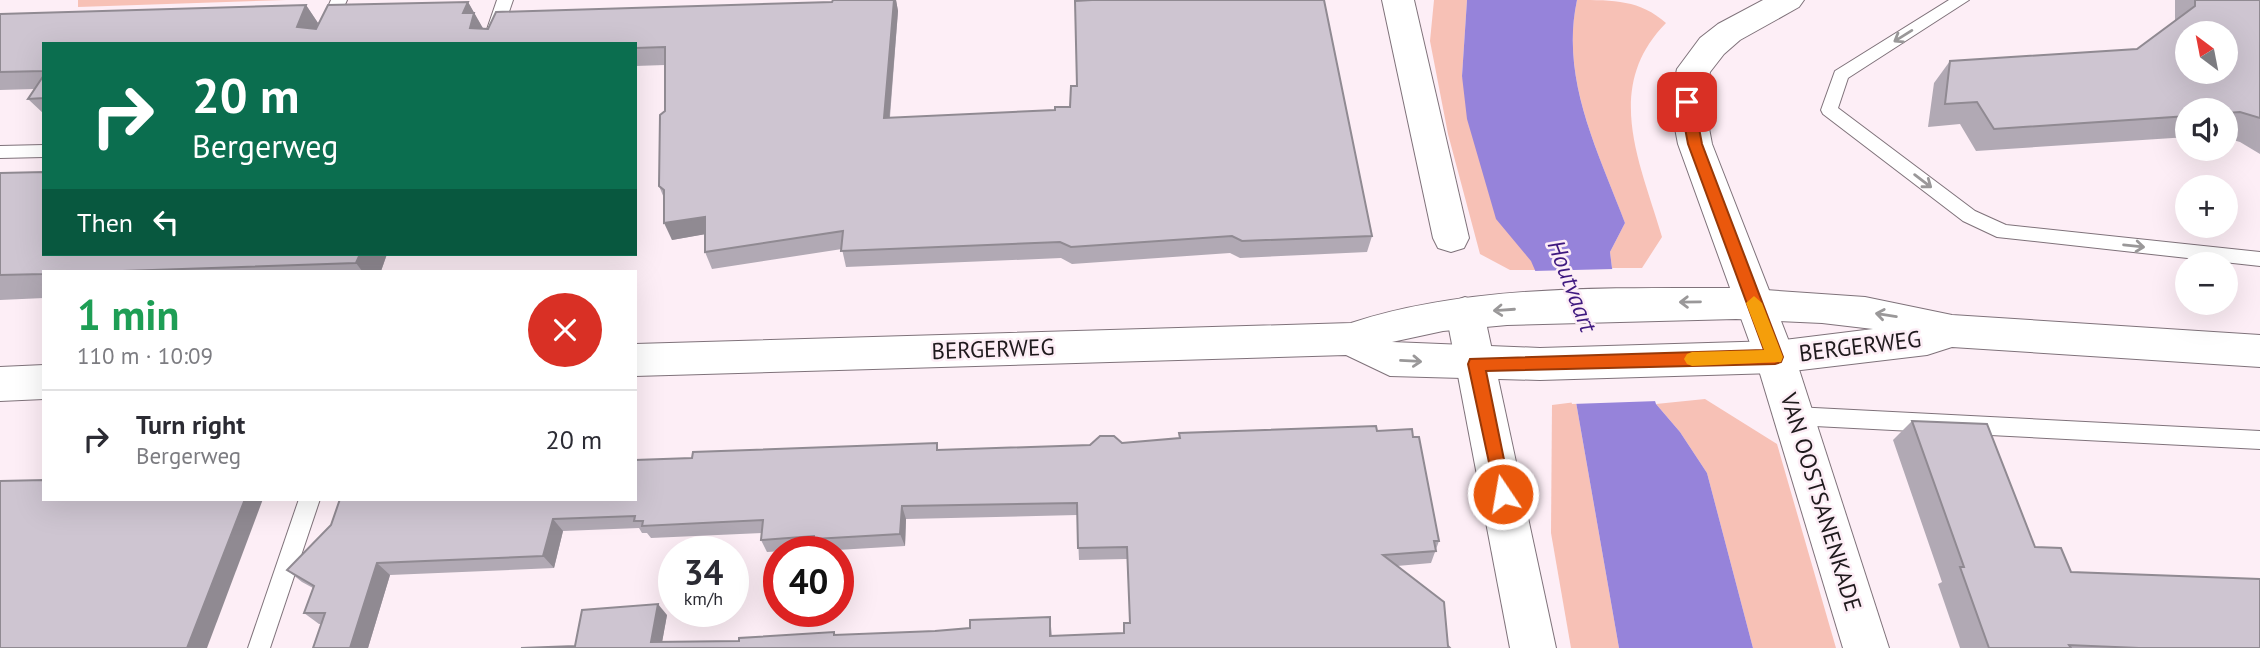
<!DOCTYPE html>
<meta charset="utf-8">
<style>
:root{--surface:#fff;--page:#f7f7f7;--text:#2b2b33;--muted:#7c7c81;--line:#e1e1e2}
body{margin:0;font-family:"PT Sans",sans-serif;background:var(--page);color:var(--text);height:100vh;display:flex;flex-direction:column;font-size:26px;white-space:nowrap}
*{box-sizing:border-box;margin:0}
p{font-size:23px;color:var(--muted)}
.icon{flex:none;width:38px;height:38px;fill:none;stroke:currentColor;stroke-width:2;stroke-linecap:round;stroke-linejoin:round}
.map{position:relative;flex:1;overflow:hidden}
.sheet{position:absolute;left:42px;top:270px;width:595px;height:231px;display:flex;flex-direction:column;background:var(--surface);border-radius:0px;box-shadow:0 7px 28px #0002}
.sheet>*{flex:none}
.hud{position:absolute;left:42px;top:42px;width:595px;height:214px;border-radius:0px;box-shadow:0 7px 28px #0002;background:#0b6e4f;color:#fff;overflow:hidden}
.needle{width:46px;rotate:328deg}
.fabs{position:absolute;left:2175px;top:21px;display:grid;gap:14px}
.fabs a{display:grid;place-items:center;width:63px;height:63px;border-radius:50%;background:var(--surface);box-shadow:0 7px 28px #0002;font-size:35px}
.speed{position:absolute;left:658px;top:536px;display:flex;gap:14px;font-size:35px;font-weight:700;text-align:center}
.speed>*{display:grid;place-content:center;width:91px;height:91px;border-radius:50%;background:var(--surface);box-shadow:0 7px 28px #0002;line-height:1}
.speed small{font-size:18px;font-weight:400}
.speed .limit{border:10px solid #d22;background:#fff;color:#111}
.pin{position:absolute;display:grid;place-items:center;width:60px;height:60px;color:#fff;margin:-30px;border-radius:14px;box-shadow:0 4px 10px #0006}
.me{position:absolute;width:77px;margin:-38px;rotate:348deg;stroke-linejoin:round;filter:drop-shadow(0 0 5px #0008)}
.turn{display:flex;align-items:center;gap:24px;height:147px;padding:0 35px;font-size:32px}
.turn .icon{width:91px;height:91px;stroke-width:2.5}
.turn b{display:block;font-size:49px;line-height:60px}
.then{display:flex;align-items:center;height:66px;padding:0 35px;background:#0003;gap:14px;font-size:26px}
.round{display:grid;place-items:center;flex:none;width:74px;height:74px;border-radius:37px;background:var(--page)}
.summary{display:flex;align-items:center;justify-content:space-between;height:119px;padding:0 35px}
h1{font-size:42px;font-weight:700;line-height:52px;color:#1e9e55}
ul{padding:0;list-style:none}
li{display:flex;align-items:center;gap:21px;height:98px;padding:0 35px;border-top:2px solid var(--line)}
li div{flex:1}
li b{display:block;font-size:26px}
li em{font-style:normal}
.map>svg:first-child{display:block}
</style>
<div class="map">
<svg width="2260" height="648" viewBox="0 0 2260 648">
<rect width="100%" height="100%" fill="#fdeef6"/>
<g fill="#f7c1b6">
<path d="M78 0H286L78 7Z"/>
<path d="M1434 0H1467L1462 76 1536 270H1510L1480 254 1448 134 1430 41Z"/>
<path d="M1577 0C1614 0 1640 0 1666 23 1602 88 1641 164 1662 237L1642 268H1612L1610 252 1625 223C1598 151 1560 78 1577 0Z"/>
<path d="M1705 399 1777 444 1836 648H1753L1707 473 1680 432 1656 404Z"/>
<path d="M1576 402 1619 648H1571L1551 533 1552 405Z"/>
</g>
<path fill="#9683da" d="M1467 0H1577C1560 79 1598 151 1625 223L1610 252 1612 268 1656 404 1680 432 1707 473 1753 648H1619L1576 402 1547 298 1531 261 1496 219 1467 119 1462 76Z"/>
<path fill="#fdeef6" d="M1614 269 1658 401 1572 404 1544 299 1533 271Z"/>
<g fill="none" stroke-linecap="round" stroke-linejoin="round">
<defs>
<g id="service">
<path d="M331 0H347L328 44H312Z"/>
<path d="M497 0H513L498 44H482Z"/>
<path d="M1949 0H1969L1848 78 1838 108 1975 211 2006 225 2260 252V266L1997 237 1963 221 1823 114 1821 110 1835 71Z"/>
<path d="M44 145V157L0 158V146Z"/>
<path d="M1795 407 2260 431V449L1795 425 1788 422 1785 416 1788 410Z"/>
<path d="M299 499H320L270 648H248Z"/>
</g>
<g id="minor">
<path d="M1382 0H1414L1469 238 1464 248 1451 252 1438 248 1433 238Z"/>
<path d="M1775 341 1789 345 1795 357 1889 648H1843L1755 357 1761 345Z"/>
</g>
<g id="tertiary">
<path d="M1763 0H1804L1799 7 1740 40 1724 54 1710 72 1704 102 1712 144 1795 357 1789 369 1775 373 1761 369 1755 357 1678 144 1670 102 1677 69 1700 38 1718 24Z"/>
<path d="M1465 297 1479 302 1484 313 1556 648H1510L1446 313 1451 302Z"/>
</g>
<g id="secondary">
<path d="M1736 288 1865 297 1952 315 2260 335V367L1952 347 1927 355 1775 373 1540 380 1390 376 1346 355 635 376V344L1351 323C1469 284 1612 288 1736 288ZM1736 319 1822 323 1873 329 1775 341 1540 348 1392 342 1443 331 1507 325Z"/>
<path d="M44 365V399L0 401V367Z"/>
</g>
</defs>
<use href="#service" stroke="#7f727a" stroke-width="2"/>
<use href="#minor" stroke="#7f727a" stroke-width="2"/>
<use href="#tertiary" stroke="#7f727a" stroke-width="2"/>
<use href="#secondary" stroke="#7f727a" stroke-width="2"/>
<use href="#service" fill="#fff" fill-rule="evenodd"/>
<use href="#minor" fill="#fff" fill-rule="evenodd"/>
<use href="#tertiary" fill="#fff" fill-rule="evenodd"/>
<use href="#secondary" fill="#fff" fill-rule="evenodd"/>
</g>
<g fill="#b1a9b4">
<path d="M833 0H896L898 11 890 117 1372 236 1367 252 1240 258 1230 253 1072 264 1061 258 846 267 842 249 712 269 705 252V234L672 240 664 198 659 186 665 111V65L635 66V44H44V114L28 99 34 89 0 90V14L306 5 318 23 316 29 468 2 483 29H488L832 2Z"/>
<path d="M2175 0H2260V154L2240 142 2226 138V110H2188V137L1976 151 1960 124 1928 127 1934 83 1950 61 2137 49 2175 21Z"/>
<path d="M0 173 387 254 381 271H44V298L0 300Z"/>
<path d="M1912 421 2035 547 2071 572 2260 648H1960L1938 584 1942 582 1893 440Z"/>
<path d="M1377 431 1413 437 1439 541 1431 563 1397 566 1448 646H575L667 615 662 642 739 641 834 632 836 635 935 631 970 628 1050 617 1052 636 1124 633 1130 623 1127 559 1079 560 1077 515 906 519 905 546 820 551 818 549 767 552 761 540 762 533 651 538 647 533H642L639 528 563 531 554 568 390 575 368 648H313L321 624H319L304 613 313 588 302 582 287 570 331 525 939 450 1090 445 1122 443Z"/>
</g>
<g fill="#908a92">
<path d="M894 0H896L898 11 888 135 884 118Z"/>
<path d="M468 2 484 30 470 28 463 13Z"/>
<path d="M306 5 318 23 310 44 297 27Z"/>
<path d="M705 217 712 233 672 240 664 223Z"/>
<path d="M360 254H387L381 271H362L356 263Z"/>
<path d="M245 499H263L207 648H187Z"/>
<path d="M902 506 906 519 905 546 900 534Z"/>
<path d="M553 519 563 531 554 568 543 556Z"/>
<path d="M377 563 390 575 368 648H350Z"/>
<path d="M658 604 667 615 661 648 651 642Z"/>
</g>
<g fill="#cec5d1" stroke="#908a92" stroke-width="2" fill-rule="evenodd">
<path d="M833 0H894L884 118 1055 110V107H1070L1071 86H1077L1075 1 1092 0H1324L1372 236 1242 241 1232 236 1071 247 1060 242 841 251 843 231 705 252V217L664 223V190L659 186 660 115 665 111V47L635 48V44H44V71L0 72V14L306 5 297 27 316 29 328 5 468 2 463 13H474L470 28 488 29 496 12 832 2Z"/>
<path d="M2195 0H2260V118L2240 112 2226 113V110H2188V116L1994 129 1977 102 1945 104 1950 61 2137 49 2195 6ZM2188 33H2226V72H2188Z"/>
<path d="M44 75V98L28 99Z"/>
<path d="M44 172V254H360L356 263 123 271H44V274L0 275V173Z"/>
<path d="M1912 421 1987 424 2035 547 2061 548 2071 572 2260 579V648H2139L2069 645 2071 648H1989L1960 567H1964Z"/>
<path d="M1376 426 1377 431 1412 429 1413 437H1419L1439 541H1434L1436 551 1383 555 1444 602 1448 646 1450 648H521L575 646 582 610 658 604 651 642 739 641V638L834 632V635L935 631 970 628V620L1050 617V636L1124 633V623H1130L1127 547 1078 548 1077 503 902 506 900 534 814 539V536L761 540 763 520 642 526 643 521H634L635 516 553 519 543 556 377 563 350 648H313L325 613H304L314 586 287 570 331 525 340 499H635V460L692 458 693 452 937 443V450L1090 445 1100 436H1114L1122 443 1180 438 1179 433Z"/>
<path d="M44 480V499H245L187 648H0V481Z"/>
</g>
<defs><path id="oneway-shaft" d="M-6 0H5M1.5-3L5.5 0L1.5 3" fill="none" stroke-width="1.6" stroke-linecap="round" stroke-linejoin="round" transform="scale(1.75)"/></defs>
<g stroke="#9a9899">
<use href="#oneway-shaft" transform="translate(1903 36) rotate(148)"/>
<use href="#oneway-shaft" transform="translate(1923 181) rotate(37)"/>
<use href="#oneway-shaft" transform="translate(2134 246) rotate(6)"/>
<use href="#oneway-shaft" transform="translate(1690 302) rotate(179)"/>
<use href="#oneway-shaft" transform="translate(1504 310) rotate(176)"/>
<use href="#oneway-shaft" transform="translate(1886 315) rotate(-171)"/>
<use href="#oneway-shaft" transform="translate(1411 361) rotate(3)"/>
</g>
<path fill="#ea580c" stroke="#983908" stroke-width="2" d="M1687 97 1694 102 1702 144 1783 357 1781 362 1775 364 1486 371 1511 494 1509 500 1503 502 1497 500 1468 364 1470 359 1764 350 1688 144 1680 102Z"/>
<path fill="#f59e0b" d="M1754 296 1762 303 1783 357 1781 362 1692 366 1687 364 1684 359 1687 354 1692 352 1764 350 1746 303Z"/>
<g text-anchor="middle" stroke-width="5" stroke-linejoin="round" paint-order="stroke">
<g font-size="23" fill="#1f1a1d" stroke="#fdeef6">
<text transform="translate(1860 346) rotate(-7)" y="8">BERGERWEG</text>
<text transform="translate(993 349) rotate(-2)" y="8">BERGERWEG</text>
<text transform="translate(1821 502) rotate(73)" y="8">VAN OOSTSANENKADE</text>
</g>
<g font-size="24" font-style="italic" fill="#3f197f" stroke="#fdeef6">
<text transform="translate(1572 286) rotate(69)" y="8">Houtvaart</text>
</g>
</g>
</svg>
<div class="fabs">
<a><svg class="needle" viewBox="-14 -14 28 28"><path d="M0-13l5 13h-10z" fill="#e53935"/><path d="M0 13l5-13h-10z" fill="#7c7c81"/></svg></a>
<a><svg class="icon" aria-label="sound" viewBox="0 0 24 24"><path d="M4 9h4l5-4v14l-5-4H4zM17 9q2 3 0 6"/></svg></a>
<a>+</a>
<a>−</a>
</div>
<div class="speed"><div>34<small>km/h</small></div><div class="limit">40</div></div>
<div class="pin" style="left:1687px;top:102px;background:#d93025"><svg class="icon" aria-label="arrive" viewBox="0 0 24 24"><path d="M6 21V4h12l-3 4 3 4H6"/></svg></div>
<svg class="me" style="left:1503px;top:494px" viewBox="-20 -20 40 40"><circle r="17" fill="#ea580c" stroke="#fff" stroke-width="3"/><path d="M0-11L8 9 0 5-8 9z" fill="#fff"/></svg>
<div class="hud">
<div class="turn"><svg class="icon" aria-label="right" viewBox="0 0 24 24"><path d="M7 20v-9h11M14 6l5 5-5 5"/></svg><div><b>20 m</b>Bergerweg</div></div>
<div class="then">Then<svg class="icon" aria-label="left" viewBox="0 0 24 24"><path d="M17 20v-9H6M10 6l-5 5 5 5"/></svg></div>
</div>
<section class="sheet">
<div class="summary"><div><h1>1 min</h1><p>110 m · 10:09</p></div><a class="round" style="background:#d93025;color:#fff"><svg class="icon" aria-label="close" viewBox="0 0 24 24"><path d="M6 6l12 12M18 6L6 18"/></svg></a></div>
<ul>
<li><svg class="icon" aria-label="right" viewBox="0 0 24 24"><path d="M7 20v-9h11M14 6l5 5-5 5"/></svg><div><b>Turn right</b><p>Bergerweg</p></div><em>20 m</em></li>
</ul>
</section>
</div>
